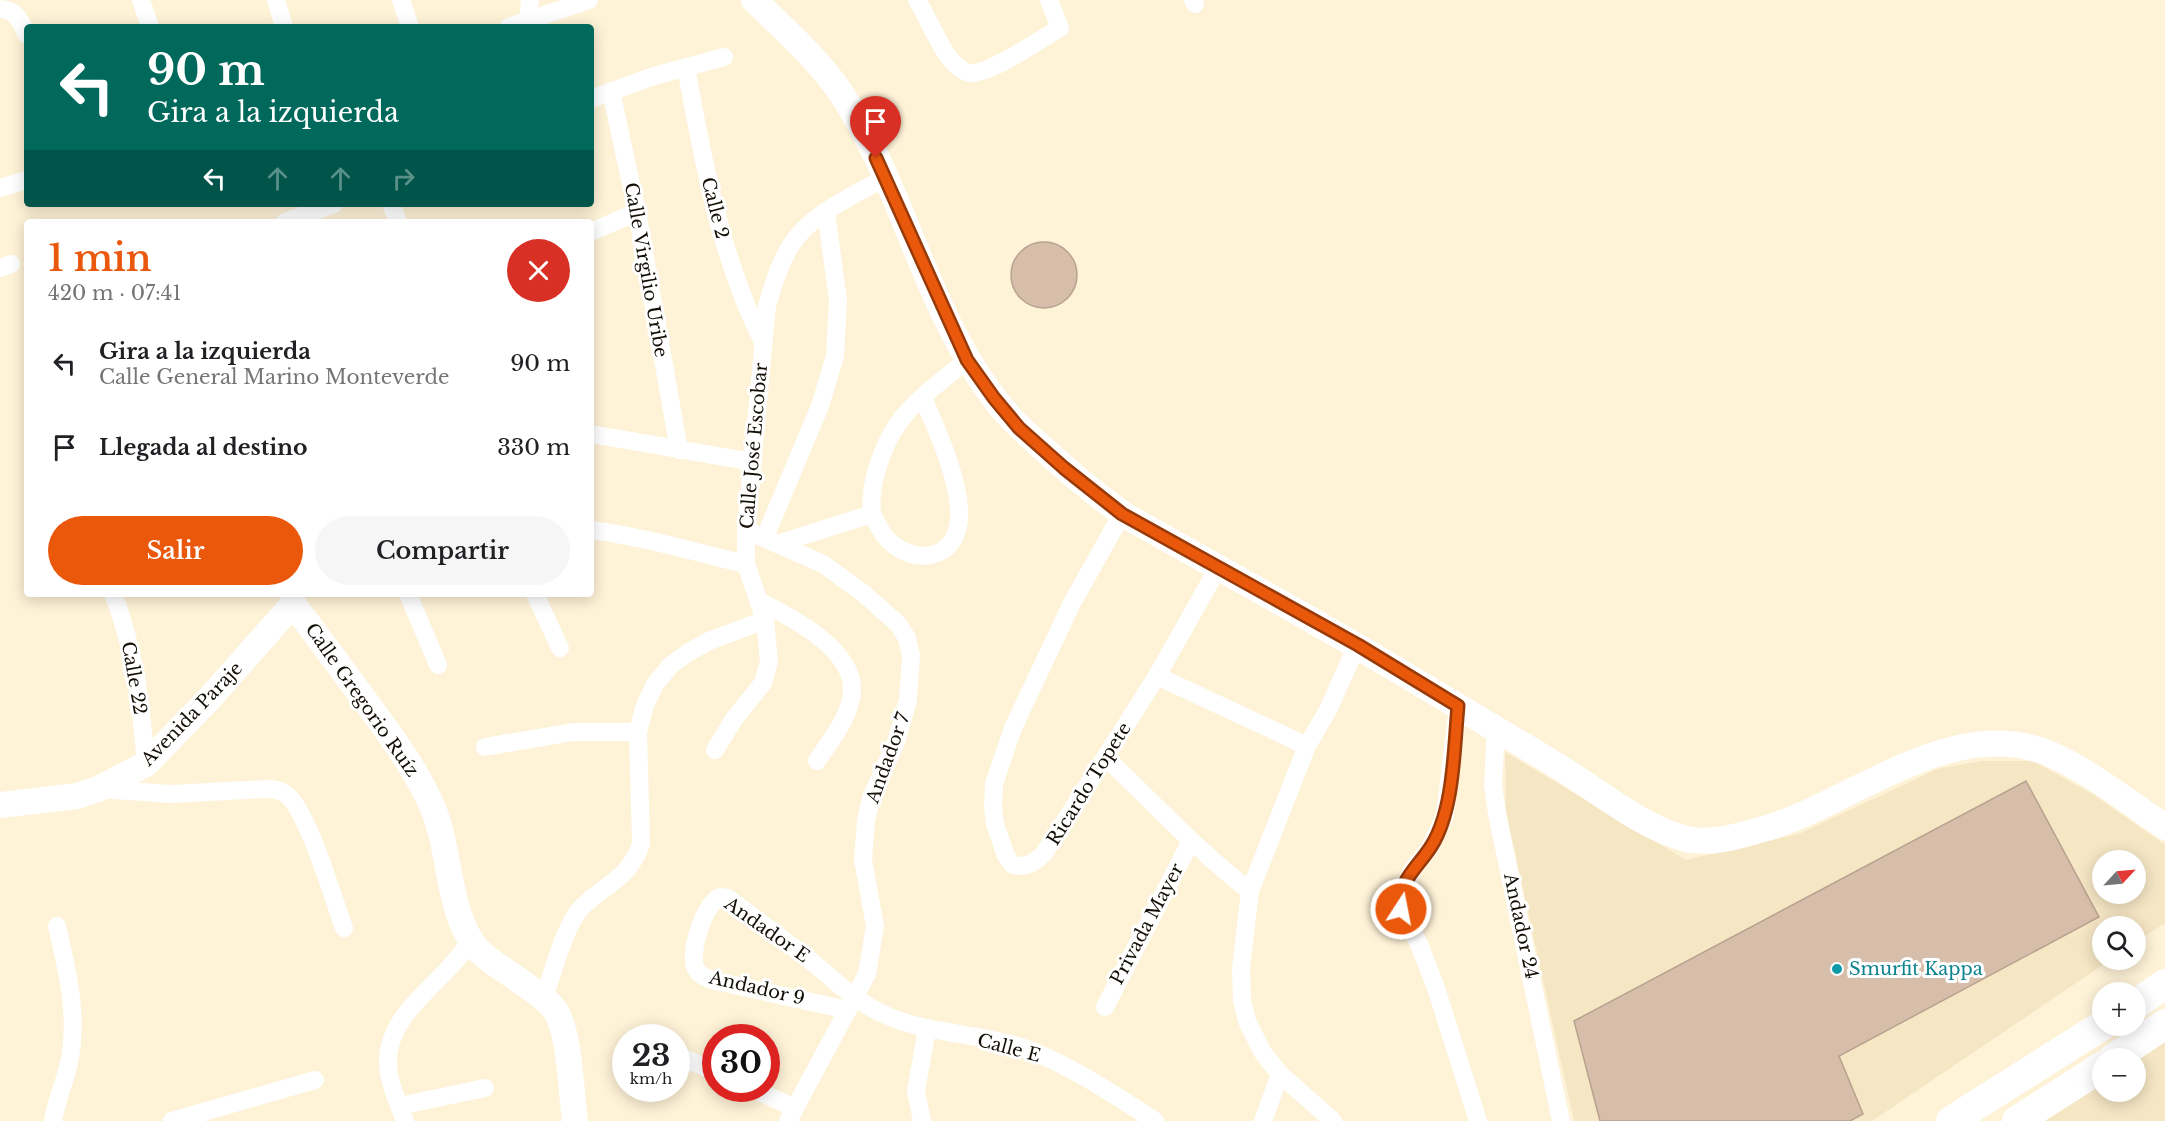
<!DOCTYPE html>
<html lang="es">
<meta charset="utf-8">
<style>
:root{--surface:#fff;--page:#f6f6f6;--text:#202124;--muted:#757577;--accent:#ea580c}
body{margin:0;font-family:"Libre Baskerville",serif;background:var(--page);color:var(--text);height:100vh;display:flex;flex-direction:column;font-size:22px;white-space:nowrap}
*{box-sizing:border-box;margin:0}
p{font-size:20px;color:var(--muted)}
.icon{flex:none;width:33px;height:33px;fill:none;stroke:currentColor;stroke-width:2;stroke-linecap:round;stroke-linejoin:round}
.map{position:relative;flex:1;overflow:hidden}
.side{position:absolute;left:24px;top:219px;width:570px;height:378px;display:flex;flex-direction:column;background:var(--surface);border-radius:6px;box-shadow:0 3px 15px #0003}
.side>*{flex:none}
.banner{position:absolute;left:24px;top:24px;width:570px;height:183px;border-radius:6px;box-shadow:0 3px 15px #0003;background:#00695c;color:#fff;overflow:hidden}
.needle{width:39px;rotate:64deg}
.fabs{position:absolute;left:2092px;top:850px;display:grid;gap:12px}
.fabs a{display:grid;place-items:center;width:54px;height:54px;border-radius:50%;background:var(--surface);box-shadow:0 3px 15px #0003;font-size:30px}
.speed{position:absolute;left:612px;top:1024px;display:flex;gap:12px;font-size:30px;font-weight:700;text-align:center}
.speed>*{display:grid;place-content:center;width:78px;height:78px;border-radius:50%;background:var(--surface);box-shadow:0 3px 15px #0003;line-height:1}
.speed small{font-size:15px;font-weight:400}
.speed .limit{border:9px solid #d22;background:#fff;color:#111}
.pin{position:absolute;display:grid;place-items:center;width:51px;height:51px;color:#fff;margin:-62px -26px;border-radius:50% 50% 50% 0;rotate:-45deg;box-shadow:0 0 6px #0007}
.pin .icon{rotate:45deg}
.me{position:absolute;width:66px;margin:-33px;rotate:11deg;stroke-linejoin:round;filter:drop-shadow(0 0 4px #0008)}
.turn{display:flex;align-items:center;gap:21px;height:126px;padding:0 24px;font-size:27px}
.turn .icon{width:78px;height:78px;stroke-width:2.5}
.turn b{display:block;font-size:42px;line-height:51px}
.lanes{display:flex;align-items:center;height:57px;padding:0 24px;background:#0003;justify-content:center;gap:30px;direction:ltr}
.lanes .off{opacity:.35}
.round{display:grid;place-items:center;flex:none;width:63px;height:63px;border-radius:32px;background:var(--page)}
.overview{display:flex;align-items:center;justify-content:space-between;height:102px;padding:0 24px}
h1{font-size:36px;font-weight:600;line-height:45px;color:var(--accent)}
.cta{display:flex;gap:12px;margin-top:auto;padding:12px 24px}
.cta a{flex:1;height:69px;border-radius:36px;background:var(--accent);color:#fff;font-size:24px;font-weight:600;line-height:69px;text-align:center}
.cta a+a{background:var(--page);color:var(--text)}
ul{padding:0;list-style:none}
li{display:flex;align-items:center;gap:18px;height:84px;padding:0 24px}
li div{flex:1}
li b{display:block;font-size:22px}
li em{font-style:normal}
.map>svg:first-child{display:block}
</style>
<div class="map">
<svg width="2165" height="1121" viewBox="0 0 2165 1121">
<rect width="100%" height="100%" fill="#fef2d7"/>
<g fill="#f5e6c4" fill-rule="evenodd">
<path d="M1505 752 1686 860 1799 834 1937 769 1982 761H2033L2097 797 2165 845V923L2136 942V927H2103V960H2110L1872 1121H1574L1506 811ZM2103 861H2136V894H2103Z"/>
<path d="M2165 1010V1121H2012ZM2103 1059H2136V1092H2103Z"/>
</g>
<g fill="#d6beab" stroke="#b8a18f" stroke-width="1.5">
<circle cx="1044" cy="275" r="33"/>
<path d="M2026 781 2099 917 1839 1056 1863 1114 1850 1121H1600L1574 1021Z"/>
</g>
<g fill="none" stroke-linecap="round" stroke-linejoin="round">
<g stroke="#fff" stroke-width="18">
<path d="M141 0 150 27"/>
<path d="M276 0 284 27"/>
<path d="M401 0 410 27"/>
<path d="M917 0C929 19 937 43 951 60 956 65 962 72 970 73 989 75 1041 39 1060 28L1049 0"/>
<path d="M1193 0 1195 4"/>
<path d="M0 9C16 9 21 22 27 35"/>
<path d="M528 21 530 0"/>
<path d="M509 27 589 0"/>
<path d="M686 67C703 161 720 256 763 342"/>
<path d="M611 91 637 212 679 450"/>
<path d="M591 99 654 76 724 57"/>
<path d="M0 188 27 180"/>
<path d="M391 204 398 222"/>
<path d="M285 222 334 204"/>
<path d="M591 232 637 212"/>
<path d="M0 268 11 264"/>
<path d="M923 398C937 430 962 485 959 520 955 567 900 565 880 529 878 524 873 518 872 512 869 487 880 455 892 433 909 403 941 382 967 360"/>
<path d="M591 434 753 462"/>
<path d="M1122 514 1072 603 1013 728 994 784 993 807 995 824 1006 856 1013 865C1027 868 1036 862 1045 852L1157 676 1218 568"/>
<path d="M591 530C644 537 694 552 746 564"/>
<path d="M746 530 823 564 863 593 898 624 907 638 911 656 908 700 896 742 871 798 866 821 863 860 875 926 867 974 788 1121"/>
<path d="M765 537 820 406 835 356 838 300 826 212"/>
<path d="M777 544 872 514"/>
<path d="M113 594C135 649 141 706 146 764"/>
<path d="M408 594 438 665"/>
<path d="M535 594 560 648"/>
<path d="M759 601C791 617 854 649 852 691 851 716 830 741 817 761"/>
<path d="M1157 676 1307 746"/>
<path d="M1458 706 1445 815 1431 846 1413 869 1400 896 1401 909 1419 944 1436 988 1478 1121"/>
<path d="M1496 729 1493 785 1497 814 1561 1121"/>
<path d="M485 747 573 732H638"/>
<path d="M715 750 734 719 763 683 769 661 765 620 746 564V530L767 306C773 286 779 264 791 245 811 213 854 196 886 177"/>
<path d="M1106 758C1154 803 1198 851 1250 891"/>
<path d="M100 789 171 794 267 789C275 789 282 790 288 796 309 815 333 898 344 928"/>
<path d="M544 998C553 973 564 927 581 908 605 883 628 881 641 844L638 732 644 708 655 684 671 665 689 652 709 641 765 620"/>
<path d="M1105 1007 1191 841"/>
<path d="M848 1010 711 980C705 977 700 976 696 969 688 954 704 903 720 897L728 898C756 919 785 940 812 962 835 980 854 1001 881 1013 925 1034 969 1032 1014 1045 1059 1058 1115 1095 1155 1121"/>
<path d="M676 1055 716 1072"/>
<path d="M753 1089 795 1108"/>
<path d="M399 1106 485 1088"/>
<path d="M53 1121C56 1100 66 1080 70 1058 78 1013 67 970 57 926"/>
<path d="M172 1121 315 1080"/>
<path d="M405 1121C398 1103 389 1084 388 1064 386 1024 423 995 448 969 456 961 464 950 471 941"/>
<path d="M922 1121 916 1091 927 1029"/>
<path d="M1263 1121 1280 1074"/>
<path d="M1333 1121 1280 1074 1263 1053 1247 1021 1242 1000 1241 968 1250 891 1307 746 1328 710 1357 645"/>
</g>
<g stroke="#fff" stroke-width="26">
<path d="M754 0C784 29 817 58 841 93 903 187 924 304 991 394 1007 417 1028 435 1048 453 1070 473 1094 493 1119 511 1131 520 1145 526 1158 534 1195 555 1232 575 1269 596 1336 633 1401 672 1466 711 1500 732 1534 751 1567 772 1605 796 1643 827 1686 839 1713 845 1741 835 1767 828 1854 802 1954 713 2050 754 2091 772 2128 802 2165 827"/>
<path d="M0 805 77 796 98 789 146 764 209 699 293 604C319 638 344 672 369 706 392 738 416 769 432 806 450 847 447 902 471 941 482 958 504 969 520 981 531 989 546 998 555 1010 570 1032 571 1093 575 1121"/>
</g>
<g stroke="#fff" stroke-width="30">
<path d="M2136 1004 2165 984"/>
<path d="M2113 1059 2165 1024"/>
<path d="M1951 1121 2103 1025"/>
<path d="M2017 1121 2103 1066"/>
</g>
</g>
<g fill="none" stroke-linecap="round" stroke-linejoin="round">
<defs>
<path id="route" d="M876 158 967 360 994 398 1019 428 1064 468 1122 514 1358 645 1458 706C1454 748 1454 809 1432 845 1418 868 1398 879 1401 909"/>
</defs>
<use href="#route" stroke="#983908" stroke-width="15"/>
<use href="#route" stroke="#ea580c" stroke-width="10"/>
</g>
<circle fill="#0f9aa8" stroke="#fff" stroke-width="2" cx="1837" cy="969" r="6"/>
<g text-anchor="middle" stroke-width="6" stroke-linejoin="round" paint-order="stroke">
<g font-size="18" fill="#130f06" stroke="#fff">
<text transform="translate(715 208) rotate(76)" y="6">Calle 2</text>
<text transform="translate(646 270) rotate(80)" y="6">Calle Virgilio Uribe</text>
<text transform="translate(754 446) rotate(-85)" y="6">Calle José Escobar</text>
<text transform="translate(134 678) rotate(80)" y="6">Calle 22</text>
<text transform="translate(362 700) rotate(55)" y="6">Calle Gregorio Ruíz</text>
<text transform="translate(192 714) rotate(-46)" y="6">Avenida Paraje</text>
<text transform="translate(888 758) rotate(-70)" y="6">Andador 7</text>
<text transform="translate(1089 784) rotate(-58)" y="6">Ricardo Topete</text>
<text transform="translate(1147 924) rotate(-62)" y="6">Privada Mayer</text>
<text transform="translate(1521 926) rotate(78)" y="6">Andador 24</text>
<text transform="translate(767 930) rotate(35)" y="6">Andador E</text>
<text transform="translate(757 988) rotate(13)" y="6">Andador 9</text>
<text transform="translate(1009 1048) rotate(15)" y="6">Calle E</text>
</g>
<g font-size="18" fill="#0d838f" stroke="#fff" text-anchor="start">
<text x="1849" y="975">Smurfit Kappa</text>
</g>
</g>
</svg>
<div class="fabs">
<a><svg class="needle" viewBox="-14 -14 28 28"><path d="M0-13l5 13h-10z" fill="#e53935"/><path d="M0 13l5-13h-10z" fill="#757577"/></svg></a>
<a><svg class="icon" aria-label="search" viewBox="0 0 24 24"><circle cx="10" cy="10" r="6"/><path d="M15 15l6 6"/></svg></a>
<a>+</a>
<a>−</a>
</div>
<div class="speed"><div>23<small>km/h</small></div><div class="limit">30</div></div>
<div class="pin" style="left:876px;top:158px;background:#d93025"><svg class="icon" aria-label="arrive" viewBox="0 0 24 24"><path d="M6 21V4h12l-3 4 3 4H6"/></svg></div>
<svg class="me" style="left:1401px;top:909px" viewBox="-20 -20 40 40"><circle r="17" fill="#ea580c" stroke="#fff" stroke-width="3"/><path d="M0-11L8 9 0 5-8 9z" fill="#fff"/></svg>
<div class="banner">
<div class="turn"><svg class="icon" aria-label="left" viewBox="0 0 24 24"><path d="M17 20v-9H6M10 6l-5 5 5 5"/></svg><div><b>90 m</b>Gira a la izquierda</div></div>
<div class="lanes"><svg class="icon" aria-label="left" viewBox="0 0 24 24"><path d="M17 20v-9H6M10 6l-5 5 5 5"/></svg><svg class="icon off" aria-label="ahead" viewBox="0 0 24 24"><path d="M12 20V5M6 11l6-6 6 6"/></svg><svg class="icon off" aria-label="ahead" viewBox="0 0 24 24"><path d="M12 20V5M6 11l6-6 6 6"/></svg><svg class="icon off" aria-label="right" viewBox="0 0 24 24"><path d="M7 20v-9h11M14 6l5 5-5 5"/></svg></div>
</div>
<section class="side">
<div class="overview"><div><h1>1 min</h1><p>420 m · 07:41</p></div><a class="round" style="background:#d93025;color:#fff"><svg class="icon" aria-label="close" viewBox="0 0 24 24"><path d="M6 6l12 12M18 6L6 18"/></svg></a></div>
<ul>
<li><svg class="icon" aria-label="left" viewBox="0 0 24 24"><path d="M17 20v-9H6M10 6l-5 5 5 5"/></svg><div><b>Gira a la izquierda</b><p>Calle General Marino Monteverde</p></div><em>90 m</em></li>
<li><svg class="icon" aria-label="arrive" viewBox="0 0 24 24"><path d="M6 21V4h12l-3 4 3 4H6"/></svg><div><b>Llegada al destino</b></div><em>330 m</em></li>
</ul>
<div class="cta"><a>Salir</a><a>Compartir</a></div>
</section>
</div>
